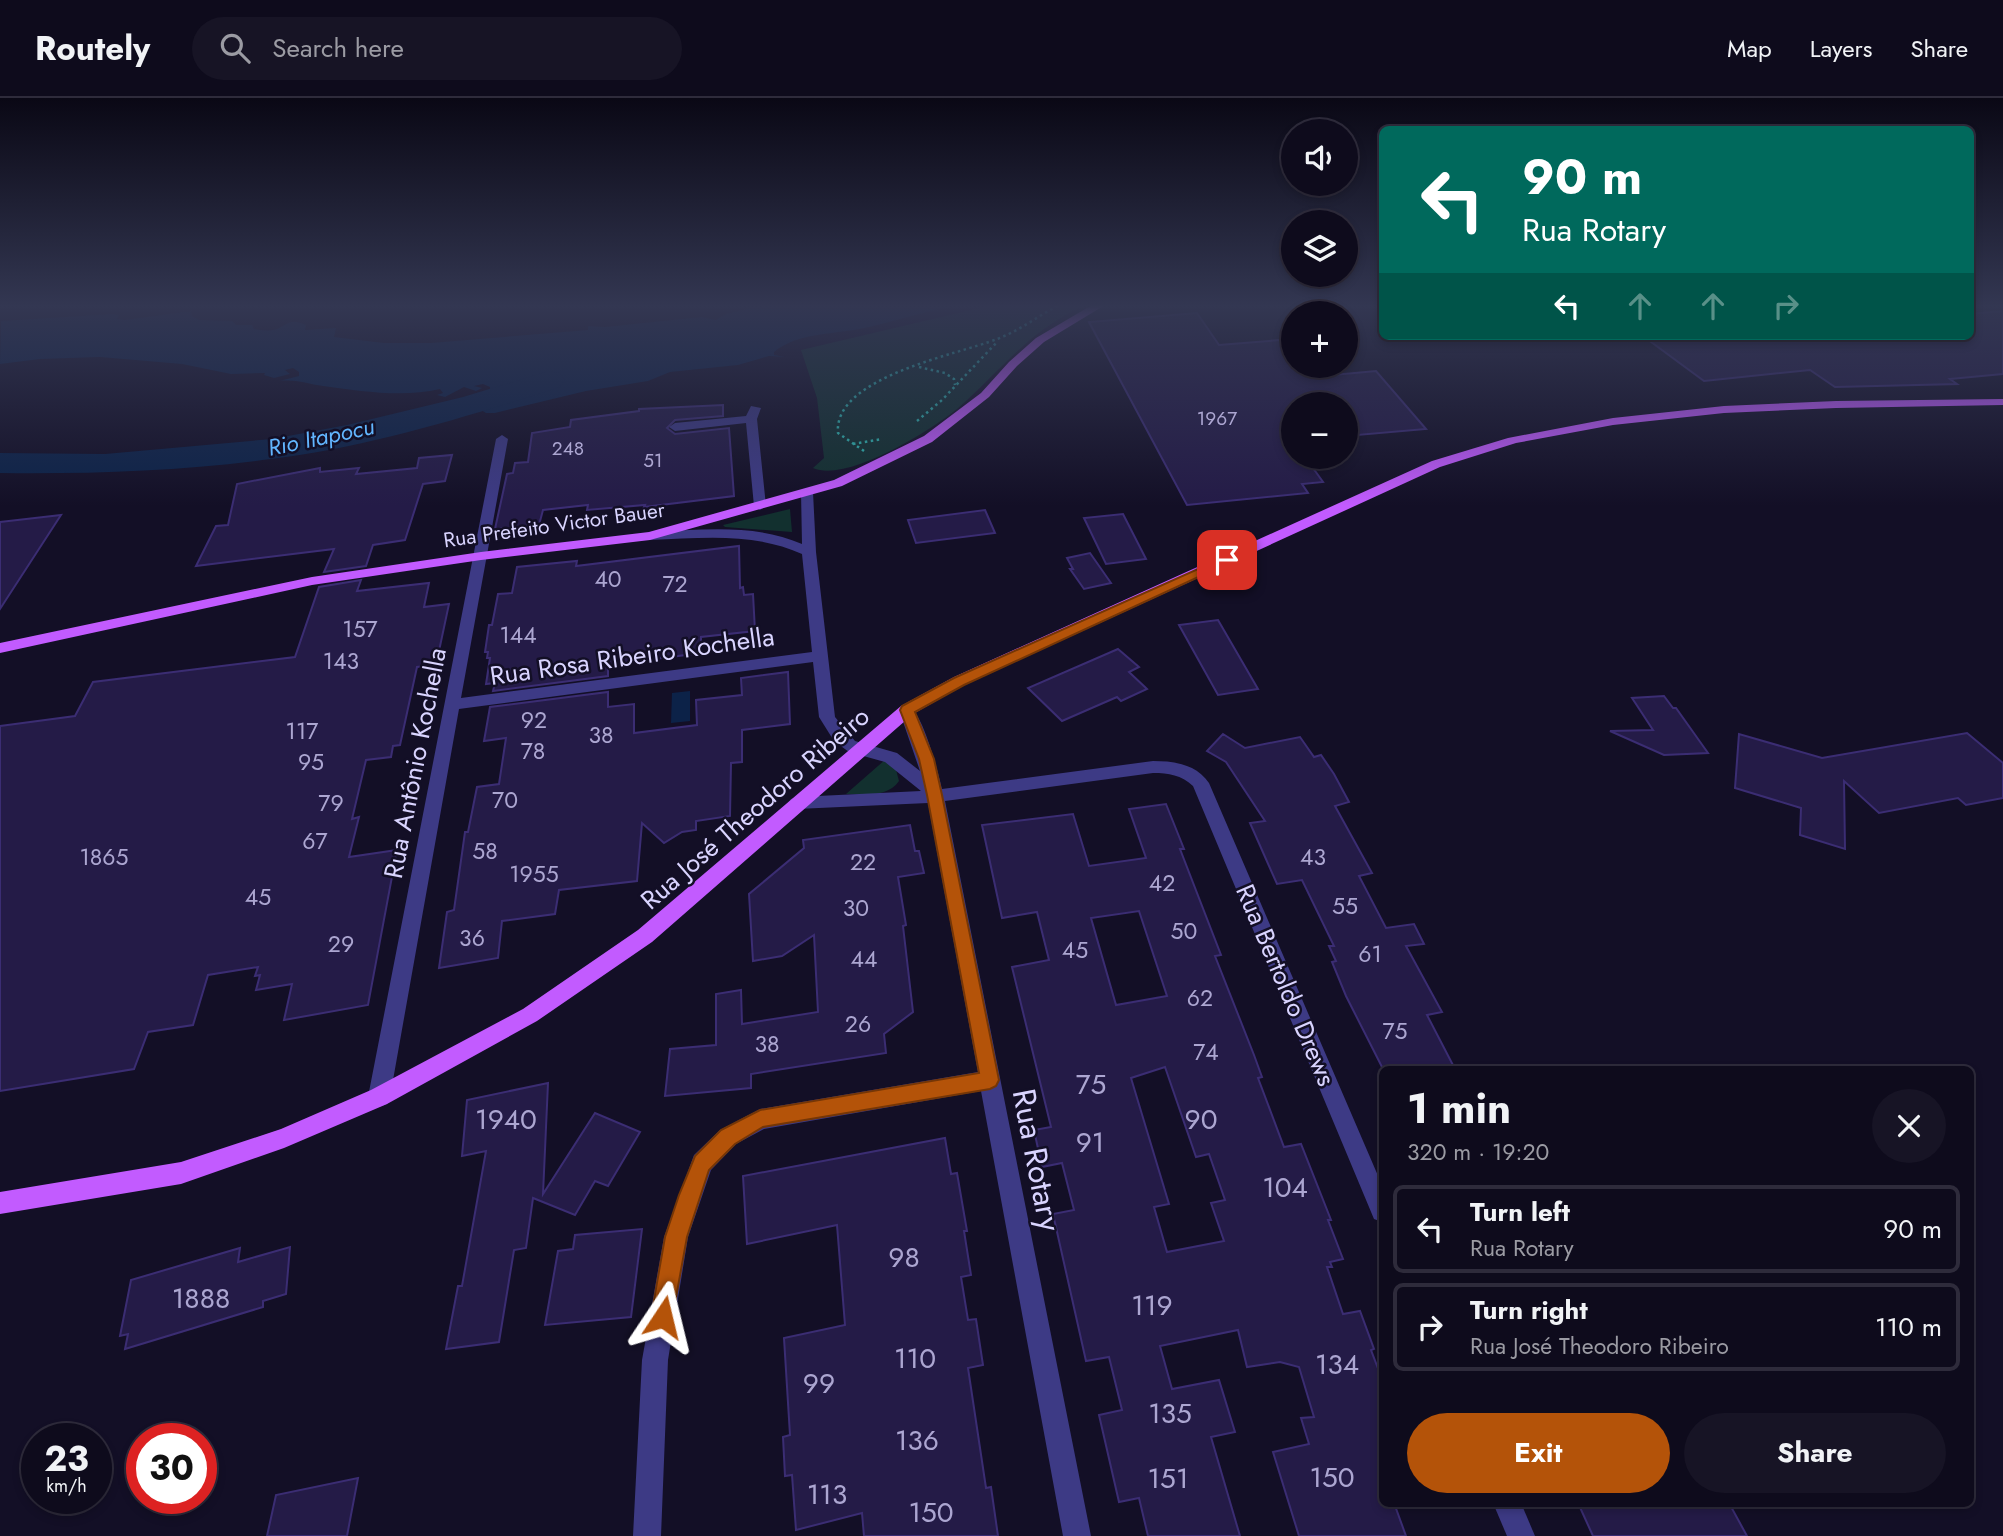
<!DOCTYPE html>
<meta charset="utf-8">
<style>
:root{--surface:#0e0b1c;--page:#171425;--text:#f1f3f6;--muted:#9b9ba3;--line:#2e2b3b;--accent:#b45309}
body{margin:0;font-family:Jost,sans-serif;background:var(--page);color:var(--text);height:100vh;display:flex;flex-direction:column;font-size:26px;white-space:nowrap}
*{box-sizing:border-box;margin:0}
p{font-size:23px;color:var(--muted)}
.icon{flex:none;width:38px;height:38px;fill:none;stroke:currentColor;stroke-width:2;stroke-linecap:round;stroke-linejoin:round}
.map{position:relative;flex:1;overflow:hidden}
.sheet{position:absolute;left:1379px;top:968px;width:595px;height:441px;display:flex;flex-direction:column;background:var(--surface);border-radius:10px;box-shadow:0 4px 10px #0003,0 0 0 2px var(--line)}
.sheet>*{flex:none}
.banner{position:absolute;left:1379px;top:28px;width:595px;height:214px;border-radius:10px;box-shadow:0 4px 10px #0003,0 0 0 2px var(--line);background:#00695c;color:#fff;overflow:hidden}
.fabs{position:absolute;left:1281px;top:21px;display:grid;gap:14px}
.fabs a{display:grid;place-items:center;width:77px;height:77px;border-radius:50%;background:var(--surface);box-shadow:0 4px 10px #0003,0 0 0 2px var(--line);font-size:35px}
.speed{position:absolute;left:21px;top:1325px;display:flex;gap:14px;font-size:35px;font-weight:700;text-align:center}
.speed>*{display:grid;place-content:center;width:91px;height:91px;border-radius:50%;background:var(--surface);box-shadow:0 4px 10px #0003,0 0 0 2px var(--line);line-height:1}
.speed small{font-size:18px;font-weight:400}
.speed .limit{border:10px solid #d22;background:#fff;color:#111}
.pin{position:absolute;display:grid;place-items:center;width:60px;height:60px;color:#fff;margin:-30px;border-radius:14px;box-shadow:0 4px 10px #0006}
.me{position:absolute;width:77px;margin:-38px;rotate:10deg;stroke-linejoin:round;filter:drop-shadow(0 0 5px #0008)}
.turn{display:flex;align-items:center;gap:24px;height:147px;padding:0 28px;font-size:32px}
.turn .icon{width:91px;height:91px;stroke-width:2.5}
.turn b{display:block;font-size:49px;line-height:60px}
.lanes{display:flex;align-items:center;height:66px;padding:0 28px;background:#0003;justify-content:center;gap:35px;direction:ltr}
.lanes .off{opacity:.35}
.round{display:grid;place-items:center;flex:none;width:74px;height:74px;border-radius:37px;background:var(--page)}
.headline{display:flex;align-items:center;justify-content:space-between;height:119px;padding:0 28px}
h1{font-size:42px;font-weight:700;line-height:52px}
.button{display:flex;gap:14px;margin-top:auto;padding:14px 28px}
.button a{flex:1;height:80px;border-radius:42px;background:var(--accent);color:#fff;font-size:28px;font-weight:700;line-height:80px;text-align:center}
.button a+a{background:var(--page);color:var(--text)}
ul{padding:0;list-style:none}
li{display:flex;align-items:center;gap:21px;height:88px;margin:0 14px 10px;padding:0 14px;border:4px solid var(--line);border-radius:10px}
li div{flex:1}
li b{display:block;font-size:26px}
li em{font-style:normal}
header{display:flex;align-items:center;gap:42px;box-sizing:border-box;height:98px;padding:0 35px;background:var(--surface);border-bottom:2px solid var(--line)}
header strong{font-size:33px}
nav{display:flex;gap:38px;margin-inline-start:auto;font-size:24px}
.search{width:490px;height:63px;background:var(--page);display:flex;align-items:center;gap:18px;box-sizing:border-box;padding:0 24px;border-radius:38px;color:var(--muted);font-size:26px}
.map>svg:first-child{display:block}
</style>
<header>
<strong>Routely</strong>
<div class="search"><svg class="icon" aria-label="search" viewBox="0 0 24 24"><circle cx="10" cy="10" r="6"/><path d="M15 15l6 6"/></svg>Search here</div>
<nav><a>Map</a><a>Layers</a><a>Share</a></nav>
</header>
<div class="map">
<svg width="2003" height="1438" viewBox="0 0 2003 1438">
<rect width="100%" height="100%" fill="#130f26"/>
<g fill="#12302f">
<path d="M992 207H1085C1066 216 1048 227 1031 241 1005 263 983 289 957 311 930 333 847 385 813 370L824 360 817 300 801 252Z"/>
<path d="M790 411 792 434 725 429 723 427Z"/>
<path d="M886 661 895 668 899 683C887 700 865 696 846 696Z"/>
</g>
<g fill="#0c2248">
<path d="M765 207 949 209C922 214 896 223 869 229 837 237 800 233 774 254V257L785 259 769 258 738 267 670 274 648 283 586 293 495 315H486L478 310 490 297V289L483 286 474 288 482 290 476 293 464 289 445 299 437 297 443 295 440 291C403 300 360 293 323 288 308 286 295 281 279 283L299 278V274L293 270 285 272 290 276 274 280 264 277 265 275 231 276 182 266 100 259 40 261 0 266 1 223 113 216 119 217 117 221 125 222 191 213 192 218 199 222 232 223 236 227H252L254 231C261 232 273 234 279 230 290 224 292 221 306 227L305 232 336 230 334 239 384 245H431L588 232V228L605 229 702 219 716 222 726 216Z"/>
<path d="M690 593V623L671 625 672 595Z"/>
</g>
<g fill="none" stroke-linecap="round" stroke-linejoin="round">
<path fill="#0c2248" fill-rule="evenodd" d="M549 273 560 275 565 282 560 289C466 319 369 349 271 361 181 373 91 376 0 375V355L105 356 272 341 347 327 463 299Z"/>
</g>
<g fill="#241b47" stroke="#3b2d73" stroke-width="2" fill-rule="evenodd">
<path d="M2003 213V276L1950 281 1957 286 1835 289 1810 272 1704 283 1643 238H1970V216Z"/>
<path d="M1197 215 1219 247 1293 241V268H1326L1333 277 1376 273 1426 331 1346 338V306H1293V359H1305L1323 384 1302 386 1308 395 1187 407 1089 224Z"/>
<path d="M723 307V318L675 322 667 330 675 336 729 330 734 398 644 409 645 407 587 412 588 407 543 412 539 427 495 431 507 376 513 375 515 365 528 364 532 335 570 329 571 322 639 313V311Z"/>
<path d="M452 357 445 383 423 386 405 442 373 447 366 468 324 474 334 451 196 468 216 428 228 427 237 386 320 370V374L359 370 356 376 417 370 419 360Z"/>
<path d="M985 412 995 435 916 445 908 422Z"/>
<path d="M1123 416 1146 461 1106 466 1084 420Z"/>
<path d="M61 417 0 511V424Z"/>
<path d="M739 448 740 490 743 489 744 497 753 496 755 533 701 539V555L608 567V578L493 593 495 585 486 586 490 560H487L488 554H485L489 527H492L498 496 512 495 517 469 577 463 576 468Z"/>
<path d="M1090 455 1111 485 1084 491 1070 471H1073L1067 460Z"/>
<path d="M361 482 357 493 429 485 424 509 449 506 436 567 417 569 400 647 393 648 391 659 366 662 352 721 359 719 349 759 397 752 368 907 284 922 292 886 256 892 260 877 255 878 258 869 208 877 193 927 148 934 134 971 0 993V628L75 618 93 584 295 559 319 489Z"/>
<path d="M1218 522 1258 591 1218 597 1179 527Z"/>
<path d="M1118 551 1139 569 1129 574 1147 591 1121 603 1117 599 1062 623 1028 590Z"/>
<path d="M788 574 790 626 742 632V664L731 665 730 718 696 723V732L682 734 664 745 642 725 637 783 559 792 555 816 502 823 498 860 439 870 447 814 454 812 465 734H468L477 689 499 686 506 640 484 643 490 609 608 594V609L634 606V635L697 627 696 602 742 597 741 580Z"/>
<path d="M1664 598 1673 610H1676L1708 655 1664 657 1610 633 1653 632 1632 600Z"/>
<path d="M1967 635 2003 665V700L1966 707 1958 700 1879 715 1844 683 1845 751 1800 737 1801 710 1735 690 1739 636 1822 660Z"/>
<path d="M1223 636 1245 650 1300 639 1314 659 1321 657 1334 676 1349 704 1335 708 1372 775 1359 778 1386 830 1414 826 1424 846 1406 848 1442 914 1427 917 1455 971H1383L1346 898 1332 864 1336 863 1329 848H1334L1302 782 1277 786 1250 725 1265 723 1226 664 1207 653Z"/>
<path d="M1166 706 1184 751H1180L1221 857 1215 858 1254 957 1262 979 1258 980 1284 1049 1301 1046 1331 1122H1328L1343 1161 1330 1164 1332 1169H1327L1343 1216 1360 1213 1374 1251 1371 1252 1382 1281V1405H1394L1406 1438H1299L1273 1354 1309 1346 1301 1320 1314 1319 1299 1269 1280 1264 1247 1269 1238 1232 1160 1248 1172 1291 1219 1282 1235 1334 1211 1339 1240 1438H1148L1139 1400 1119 1404 1099 1317 1122 1312 1109 1259 1086 1263 1053 1116 1074 1112 1062 1065 1042 1069 1034 1032 1051 1029 1012 869 1049 862 1037 814 1002 820 982 727 1073 716 1089 768 1146 760 1129 711ZM1139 813 1167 898 1116 907 1091 820ZM1165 969 1196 1059 1209 1056 1225 1102 1211 1105 1224 1143 1167 1154 1154 1109 1169 1106 1131 980Z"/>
<path d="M910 727 915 753H919L924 775 898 779 906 827 903 828 913 914 884 936 886 955 751 976V990L665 998 670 951 716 947V896L741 892 742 926 818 914 814 837 782 858 753 863 749 796 804 750 803 742Z"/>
<path d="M548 985 543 1096 595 1015 640 1034 608 1088 595 1083 575 1117 533 1100 526 1150 514 1152 499 1244 446 1251 458 1188H462L486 1053 462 1058 467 1002Z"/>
<path d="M945 1040 951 1076 957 1075 967 1133H964L971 1177 961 1179 968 1222 976 1221 983 1267 968 1270 986 1390 991 1389 998 1438H864L862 1415 796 1432 792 1377 785 1378 783 1339 790 1337 784 1240 845 1227 837 1127 747 1146 743 1078Z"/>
<path d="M642 1131 631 1219 545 1227 558 1153 573 1151 575 1137Z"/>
<path d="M290 1149 286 1196 263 1203V1209L125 1251 128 1236 120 1238 131 1182 240 1150 238 1164Z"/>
<path d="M358 1380 347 1438H267L276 1397Z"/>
<path d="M1578 1405H1729L1747 1438H1593Z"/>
</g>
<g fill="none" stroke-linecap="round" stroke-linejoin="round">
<g stroke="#2fb8b0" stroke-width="2.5" stroke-dasharray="2.5 3.5" stroke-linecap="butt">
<path d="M919 269 945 275 954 281 955 287"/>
<path d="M917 323 942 302 998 243"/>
<path d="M853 346 882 341"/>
<path d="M864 353 838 335C833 279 957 257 997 241 1019 233 1038 218 1059 207"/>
</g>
<g fill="#3d3a85" fill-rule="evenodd">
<path d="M751 308 761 310 757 321 766 408 760 412 754 408 746 325 675 333 669 329 675 325 746 318Z"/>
<path d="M502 337 508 341 461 600 812 554 802 456C753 434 703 440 650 442L643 438 650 434C701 432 754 425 802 446L801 394 807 390 813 394 816 454 835 619 855 643 897 655 920 673 899 612 907 607C922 611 938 674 942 691L1153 663C1174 663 1196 666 1209 685L1382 1087V1124L1374 1121 1193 688C1181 677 1169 675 1153 675L945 703 1091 1438H1063L981 993 764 1031 736 1046 711 1072 688 1139 668 1262 661 1438H633L642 1262 664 1139 694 1057 720 1032 760 1011 978 974 928 705 797 711 791 709 788 705 791 701 797 699 921 693 885 664 849 654 834 643 819 619 813 564 459 611 390 999 387 1006 379 1009 371 1006 368 999 496 341Z"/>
<path d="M1493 1405H1521L1535 1438H1507Z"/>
</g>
<g fill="#c25bff" fill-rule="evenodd">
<path d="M1092 207H1105L1044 244 1017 268 989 299 932 344 842 388 650 442 481 462 312 487 0 555V545L312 479 481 454 649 434 834 382 924 338 981 295 1009 264 1036 240Z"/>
<path d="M2003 301V307L1836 310 1724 315 1613 327 1516 345 1440 369 964 587 913 616 652 844 537 923 387 1006 284 1050 181 1086 0 1116V1094L181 1064 281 1031 371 992 523 911 638 832 901 608 954 579 1432 363 1508 340 1613 320 1724 308 1836 303Z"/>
</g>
</g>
<linearGradient id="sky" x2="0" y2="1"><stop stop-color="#0a0815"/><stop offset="0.51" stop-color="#333752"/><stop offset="1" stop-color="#333752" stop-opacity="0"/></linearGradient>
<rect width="2003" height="408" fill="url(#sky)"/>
<path fill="#b45309" stroke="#753606" stroke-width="2" d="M1227 458 1231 459V464L964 587 915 614 934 661 942 697 999 982 996 988 990 991 763 1029 735 1046 709 1072 687 1139 671 1227 663 1231 655 1227 651 1219 665 1139 679 1097 695 1058 721 1032 760 1012 979 975 927 697 919 661 900 612 902 608 954 580Z"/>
<g text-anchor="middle" stroke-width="5" stroke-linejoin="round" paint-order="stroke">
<g font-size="19" fill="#aca6d1">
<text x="1217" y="327">1967</text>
<text x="568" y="357">248</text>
<text x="653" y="369">51</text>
</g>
<g font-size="21" fill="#d9d4ff" stroke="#130f26">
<text transform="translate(554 427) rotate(-8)" y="7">Rua Prefeito Victor Bauer</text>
</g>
<g font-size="23" font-style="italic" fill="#62b6ff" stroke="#130f26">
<text transform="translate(321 339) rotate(-12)" y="8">Rio Itapocu</text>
</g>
<g font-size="23" fill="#aca6d1">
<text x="608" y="489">40</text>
<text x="675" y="494">72</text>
<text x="360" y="539">157</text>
<text x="518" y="545">144</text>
<text x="341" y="571">143</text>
<text x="534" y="630">92</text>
<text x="302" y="641">117</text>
<text x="601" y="645">38</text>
<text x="533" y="661">78</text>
<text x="311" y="672">95</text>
<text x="505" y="710">70</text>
<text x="331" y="713">79</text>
<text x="315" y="751">67</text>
<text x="485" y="761">58</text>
<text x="104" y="767">1865</text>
<text x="1313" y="767">43</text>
<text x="863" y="772">22</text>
<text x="534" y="784">1955</text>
<text x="1162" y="793">42</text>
<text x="258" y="807">45</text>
<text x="1345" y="816">55</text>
<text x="856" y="818">30</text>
<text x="1184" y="841">50</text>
<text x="472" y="848">36</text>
<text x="341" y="854">29</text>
<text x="1075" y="860">45</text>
<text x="1370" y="864">61</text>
<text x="864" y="869">44</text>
<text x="1200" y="908">62</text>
<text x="858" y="934">26</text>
<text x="1395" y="941">75</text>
<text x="767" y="954">38</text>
<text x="1206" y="962">74</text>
</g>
<g font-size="26" fill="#d9d4ff" stroke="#130f26">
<text transform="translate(632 558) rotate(-8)" y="9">Rua Rosa Ribeiro Kochella</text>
<text transform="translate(415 665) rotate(-79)" y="9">Rua Antônio Kochella</text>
<text transform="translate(755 710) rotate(-41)" y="9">Rua José Theodoro Ribeiro</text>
<text transform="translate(1286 887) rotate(67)" y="9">Rua Bertoldo Drews</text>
</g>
<g font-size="28" fill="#aca6d1">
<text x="1091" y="996">75</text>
<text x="506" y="1031">1940</text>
<text x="1201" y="1031">90</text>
<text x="1090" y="1054">91</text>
<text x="1285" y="1099">104</text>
<text x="904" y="1169">98</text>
<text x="201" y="1210">1888</text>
<text x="1152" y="1217">119</text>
<text x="915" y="1270">110</text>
<text x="1337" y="1276">134</text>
<text x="819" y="1295">99</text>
<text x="1170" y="1325">135</text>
<text x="917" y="1352">136</text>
<text x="1332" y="1389">150</text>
<text x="1168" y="1390">151</text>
<text x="827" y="1406">113</text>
<text x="931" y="1424">150</text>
</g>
<g font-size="32" fill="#d9d4ff" stroke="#130f26">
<text transform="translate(1037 1062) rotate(79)" y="11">Rua Rotary</text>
</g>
</g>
</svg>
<div class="fabs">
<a><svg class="icon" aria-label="sound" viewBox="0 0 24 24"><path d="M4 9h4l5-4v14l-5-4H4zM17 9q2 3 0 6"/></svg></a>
<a><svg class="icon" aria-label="layers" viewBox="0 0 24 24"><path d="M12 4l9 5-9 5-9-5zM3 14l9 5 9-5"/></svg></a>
<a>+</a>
<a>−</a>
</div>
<div class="speed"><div>23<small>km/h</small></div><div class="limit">30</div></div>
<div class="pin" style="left:1227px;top:462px;background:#d93025"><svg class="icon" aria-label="arrive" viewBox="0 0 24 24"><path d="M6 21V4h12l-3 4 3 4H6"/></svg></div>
<svg class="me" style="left:663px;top:1219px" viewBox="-20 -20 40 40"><path d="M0-17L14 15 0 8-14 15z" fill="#b45309" stroke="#fff" stroke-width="4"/></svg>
<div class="banner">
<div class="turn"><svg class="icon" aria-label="left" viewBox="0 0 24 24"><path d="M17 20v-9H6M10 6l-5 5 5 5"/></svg><div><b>90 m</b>Rua Rotary</div></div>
<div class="lanes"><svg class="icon" aria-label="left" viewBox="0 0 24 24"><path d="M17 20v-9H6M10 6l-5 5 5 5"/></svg><svg class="icon off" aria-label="ahead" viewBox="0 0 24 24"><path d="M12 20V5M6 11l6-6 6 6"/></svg><svg class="icon off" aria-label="ahead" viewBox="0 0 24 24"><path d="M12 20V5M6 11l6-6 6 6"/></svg><svg class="icon off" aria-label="right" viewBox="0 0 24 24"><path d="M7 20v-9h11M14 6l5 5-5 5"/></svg></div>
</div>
<section class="sheet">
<div class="headline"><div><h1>1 min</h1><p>320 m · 19:20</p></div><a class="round"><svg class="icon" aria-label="close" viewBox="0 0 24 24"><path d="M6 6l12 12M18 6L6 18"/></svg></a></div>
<ul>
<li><svg class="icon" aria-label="left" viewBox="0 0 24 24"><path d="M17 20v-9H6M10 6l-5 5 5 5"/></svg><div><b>Turn left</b><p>Rua Rotary</p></div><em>90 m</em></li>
<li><svg class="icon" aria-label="right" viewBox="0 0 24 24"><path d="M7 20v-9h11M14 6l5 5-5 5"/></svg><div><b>Turn right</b><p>Rua José Theodoro Ribeiro</p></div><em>110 m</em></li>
</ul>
<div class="button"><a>Exit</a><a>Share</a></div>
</section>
</div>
